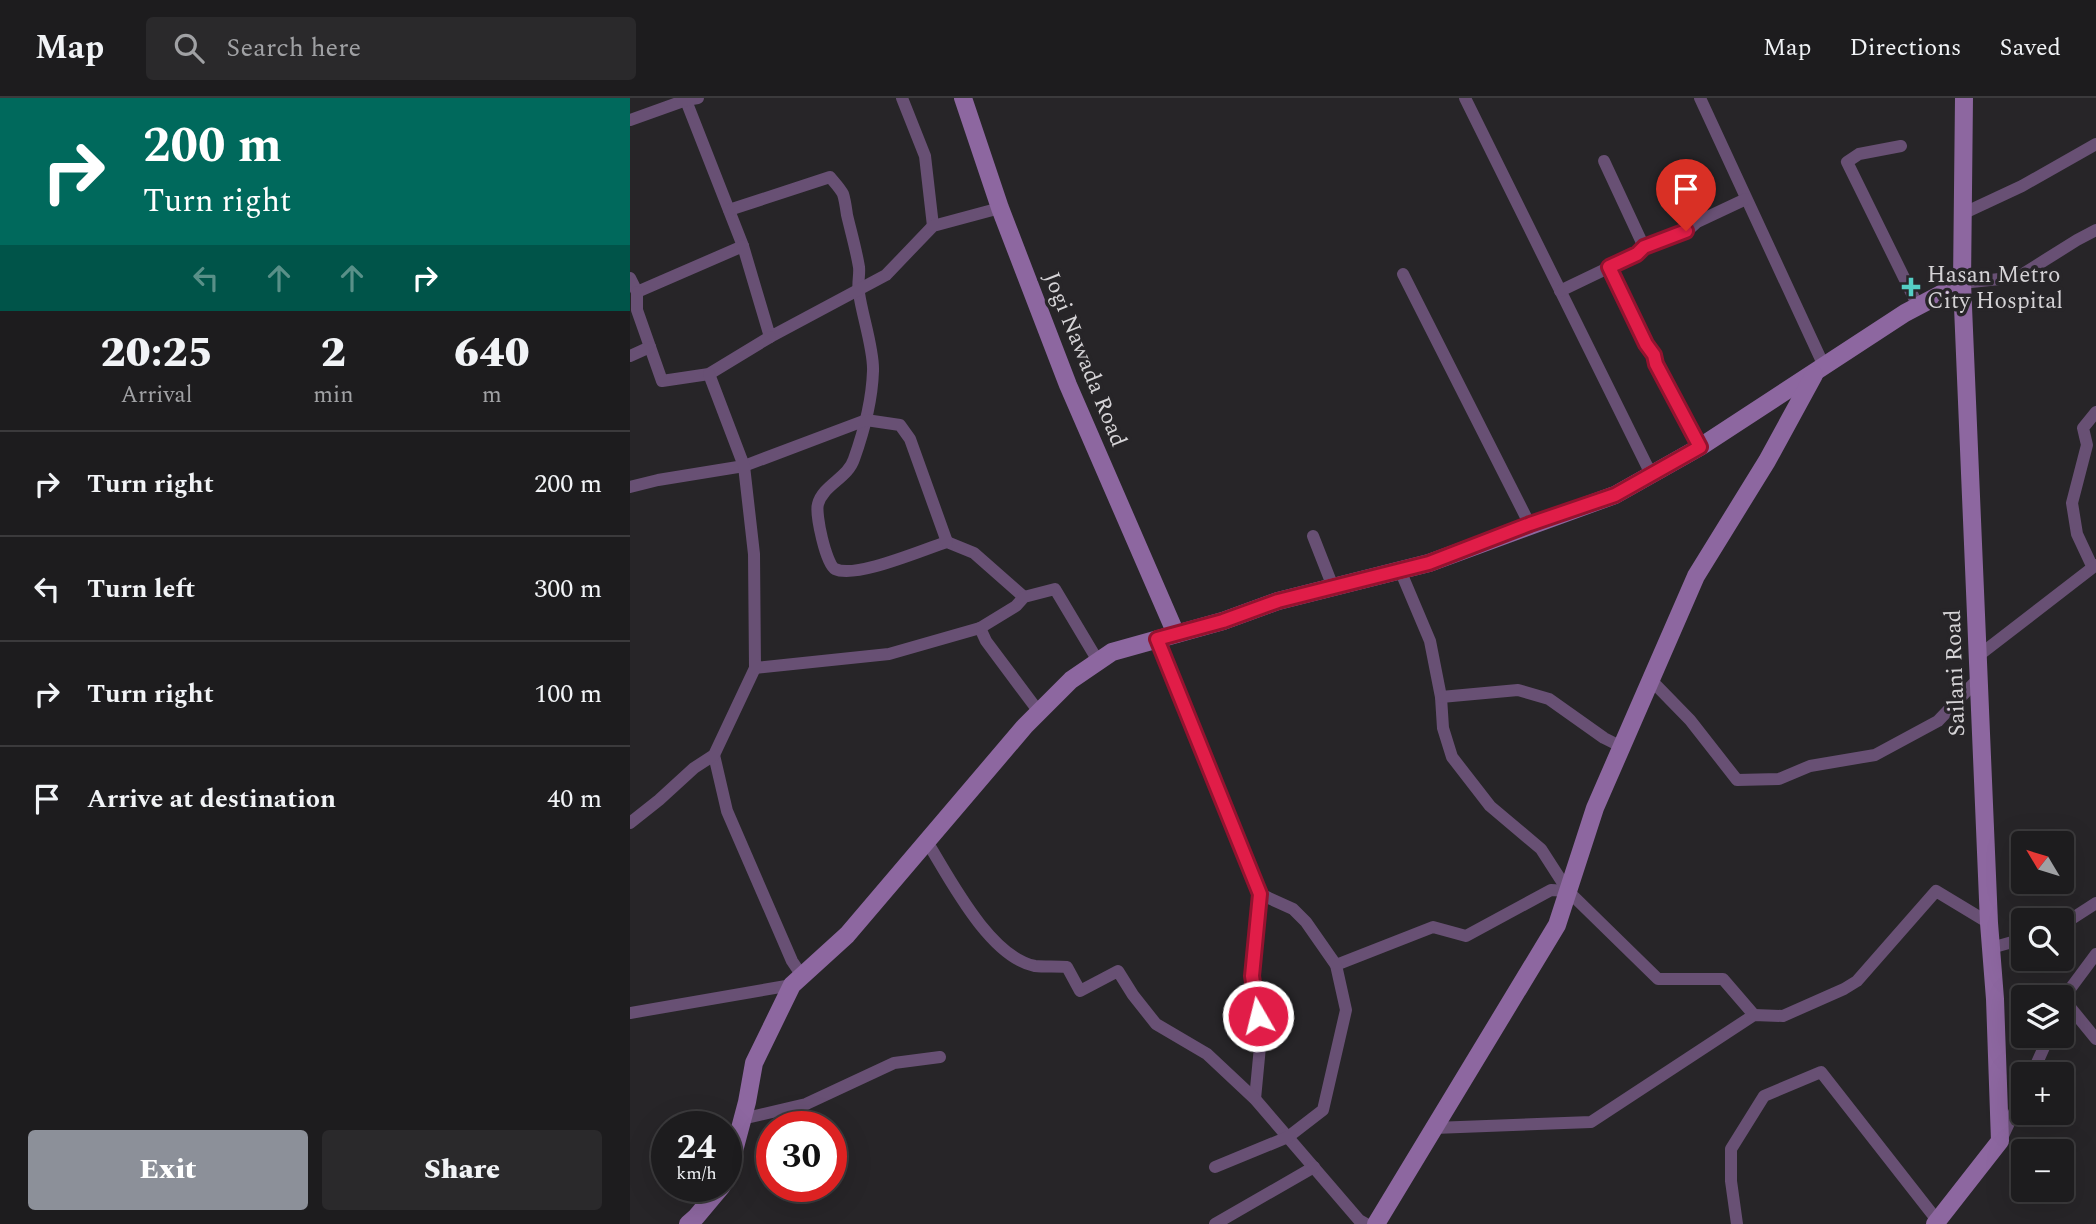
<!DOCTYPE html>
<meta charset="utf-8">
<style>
:root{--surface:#1d1c1e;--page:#2a292b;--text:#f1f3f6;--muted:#a0a1a4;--line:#3b3a3c;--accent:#8c9099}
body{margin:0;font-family:Spectral,serif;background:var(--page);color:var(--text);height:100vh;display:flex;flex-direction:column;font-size:26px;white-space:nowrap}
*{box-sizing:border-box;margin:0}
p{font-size:23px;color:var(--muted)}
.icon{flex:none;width:38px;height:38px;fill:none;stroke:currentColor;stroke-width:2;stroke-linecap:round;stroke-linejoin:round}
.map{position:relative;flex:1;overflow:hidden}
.side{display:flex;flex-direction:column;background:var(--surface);width:630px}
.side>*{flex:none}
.hud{background:#00695c;color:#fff;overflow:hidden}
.needle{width:46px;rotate:308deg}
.tools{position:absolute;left:1381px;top:733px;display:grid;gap:14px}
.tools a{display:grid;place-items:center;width:63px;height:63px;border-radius:7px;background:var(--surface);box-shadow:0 7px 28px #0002,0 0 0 2px var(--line);font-size:35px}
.speed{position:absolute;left:21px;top:1013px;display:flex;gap:14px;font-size:35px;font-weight:700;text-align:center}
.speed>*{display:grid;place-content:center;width:91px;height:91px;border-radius:50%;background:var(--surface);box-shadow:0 7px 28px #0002,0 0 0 2px var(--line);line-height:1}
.speed small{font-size:18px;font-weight:400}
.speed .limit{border:10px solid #d22;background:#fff;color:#111}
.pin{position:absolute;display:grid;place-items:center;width:60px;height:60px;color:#fff;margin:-72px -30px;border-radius:50% 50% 50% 0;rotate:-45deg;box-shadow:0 0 7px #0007}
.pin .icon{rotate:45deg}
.me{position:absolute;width:77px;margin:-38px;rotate:352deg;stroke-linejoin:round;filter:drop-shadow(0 0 5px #0008)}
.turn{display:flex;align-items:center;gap:24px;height:147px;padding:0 28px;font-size:32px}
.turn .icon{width:91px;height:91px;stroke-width:2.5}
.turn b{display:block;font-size:49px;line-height:60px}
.lanes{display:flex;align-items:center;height:66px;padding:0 28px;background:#0003;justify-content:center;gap:35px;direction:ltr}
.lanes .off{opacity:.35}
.eta{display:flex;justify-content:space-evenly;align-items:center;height:119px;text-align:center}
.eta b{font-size:42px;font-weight:800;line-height:49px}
.button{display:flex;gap:14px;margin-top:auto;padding:14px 28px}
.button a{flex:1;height:80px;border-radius:7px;background:var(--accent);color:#fff;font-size:28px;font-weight:800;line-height:80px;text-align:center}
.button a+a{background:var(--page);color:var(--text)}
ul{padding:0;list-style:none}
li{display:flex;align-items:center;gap:21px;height:105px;padding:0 28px;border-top:2px solid var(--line)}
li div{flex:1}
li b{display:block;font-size:26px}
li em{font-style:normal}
header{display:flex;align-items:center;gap:42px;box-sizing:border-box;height:98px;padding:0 35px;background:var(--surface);border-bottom:2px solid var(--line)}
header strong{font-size:33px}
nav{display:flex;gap:38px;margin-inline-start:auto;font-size:24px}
.search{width:490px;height:63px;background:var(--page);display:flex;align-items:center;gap:18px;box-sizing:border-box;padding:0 24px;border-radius:7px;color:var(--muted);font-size:26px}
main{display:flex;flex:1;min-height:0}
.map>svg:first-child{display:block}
</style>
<header>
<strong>Map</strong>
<div class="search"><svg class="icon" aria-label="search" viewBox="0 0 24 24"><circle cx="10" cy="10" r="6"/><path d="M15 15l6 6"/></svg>Search here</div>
<nav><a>Map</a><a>Directions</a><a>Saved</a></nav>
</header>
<main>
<section class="side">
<div class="hud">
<div class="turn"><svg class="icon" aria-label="right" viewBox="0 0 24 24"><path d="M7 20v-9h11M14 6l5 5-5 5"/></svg><div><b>200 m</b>Turn right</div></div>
<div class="lanes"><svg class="icon off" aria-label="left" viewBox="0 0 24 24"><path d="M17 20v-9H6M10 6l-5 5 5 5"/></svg><svg class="icon off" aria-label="ahead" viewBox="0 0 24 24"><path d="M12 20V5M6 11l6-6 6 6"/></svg><svg class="icon off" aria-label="ahead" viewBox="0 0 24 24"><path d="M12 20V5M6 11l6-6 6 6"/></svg><svg class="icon" aria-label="right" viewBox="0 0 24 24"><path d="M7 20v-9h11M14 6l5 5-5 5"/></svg></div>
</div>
<div class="eta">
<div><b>20:25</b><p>Arrival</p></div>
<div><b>2</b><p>min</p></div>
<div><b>640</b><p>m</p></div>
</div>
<ul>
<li><svg class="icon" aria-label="right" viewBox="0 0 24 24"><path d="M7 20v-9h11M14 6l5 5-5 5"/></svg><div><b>Turn right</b></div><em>200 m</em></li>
<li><svg class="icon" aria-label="left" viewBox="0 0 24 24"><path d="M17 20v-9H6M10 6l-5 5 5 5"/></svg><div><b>Turn left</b></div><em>300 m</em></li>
<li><svg class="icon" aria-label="right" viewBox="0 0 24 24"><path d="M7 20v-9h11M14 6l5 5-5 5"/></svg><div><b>Turn right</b></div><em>100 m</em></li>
<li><svg class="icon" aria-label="arrive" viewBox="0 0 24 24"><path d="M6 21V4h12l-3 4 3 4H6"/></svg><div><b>Arrive at destination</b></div><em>40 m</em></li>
</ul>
<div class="button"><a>Exit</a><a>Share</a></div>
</section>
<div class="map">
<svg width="1466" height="1126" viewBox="0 0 1466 1126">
<rect width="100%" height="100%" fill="#272528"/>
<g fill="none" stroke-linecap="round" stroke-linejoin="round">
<g stroke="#685074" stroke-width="12">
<path d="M55 0 113 148"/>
<path d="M272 0 295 58 303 128"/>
<path d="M835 0 1021 376"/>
<path d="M1070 0 1194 268"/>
<path d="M0 22 56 2 68 0"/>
<path d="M1271 48 1229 56 1217 64 1288 208"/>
<path d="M974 63 1014 149"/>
<path d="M99 112 200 79C204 84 210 90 213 96 215 102 216 110 217 117 221 134 226 151 229 169 230 177 227 186 229 195 232 217 244 252 243 273 242 303 234 333 224 361 218 380 193 387 188 406 185 416 196 466 205 471 226 481 294 451 317 444L344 455 394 499"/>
<path d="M1332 116 1392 88 1466 46"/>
<path d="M979 169 1016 246 1024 257 1026 266 1070 349"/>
<path d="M773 176 900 427"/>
<path d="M0 180 7 194 113 148 140 239 256 177 303 128 370 110"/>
<path d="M1332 185 1388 179 1447 142 1466 132"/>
<path d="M930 193 1007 156 1014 149 1057 133 1067 124 1116 101"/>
<path d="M7 194V212L32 283 79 276 140 239"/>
<path d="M0 258 20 249"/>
<path d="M0 389 28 382 114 368 236 322 270 327 280 341 317 444"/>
<path d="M683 438 703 489"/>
<path d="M1462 468 1447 436 1442 405 1457 347 1453 330 1466 314"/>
<path d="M770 472 800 543 811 599 813 630 822 659 860 708 911 751 938 793 1028 881H1093L1124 917"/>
<path d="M350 530 356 543 409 614"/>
<path d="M527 541 630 796 623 878 631 938 625 1001"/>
<path d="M1348 558 1466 467"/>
<path d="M125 570 259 556 350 530 386 508 394 499 425 491 468 563"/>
<path d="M1021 582 1060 622 1107 682 1149 681 1180 668 1245 657 1308 623 1348 581"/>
<path d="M811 599 888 592 919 601 974 640 992 649"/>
<path d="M84 657 97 713 162 863 172 878"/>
<path d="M0 725 29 702 64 670 84 657 125 570 124 456 114 368 79 276"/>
<path d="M296 742C319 779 359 859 405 868 415 869 427 868 437 869L450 893 488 873 503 897 526 926 577 956 625 1001 729 1122 736 1126"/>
<path d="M1432 827 1466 805"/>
<path d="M1361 850 1393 841"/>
<path d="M706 867 803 829 836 838 921 792 938 793"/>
<path d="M1435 903 1466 941"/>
<path d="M1432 910 1440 891 1466 856"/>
<path d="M0 915 162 887"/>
<path d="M1402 976 1419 938"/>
<path d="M112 1021 176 1006 264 965 310 959"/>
<path d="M804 1030 961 1024 1124 917 1153 918 1214 891 1227 883 1306 793 1359 825"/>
<path d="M1372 1040 1393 995"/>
<path d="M585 1069 658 1039 693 1012 716 912 706 867 676 824 663 811 630 796"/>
<path d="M585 1126 684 1069"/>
<path d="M1107 1126 1101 1083V1051L1134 998 1191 974 1310 1126"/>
</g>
<g stroke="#8d67a0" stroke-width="18">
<path d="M333 0 370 110 438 287 546 536"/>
<path d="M96 1083 117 1004 124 965 162 887 217 837 395 628 441 582 482 554 593 523 648 503 799 465 985 397 1070 349 1275 215 1332 185"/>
<path d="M58 1126 66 1119 92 1088"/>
<path d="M746 1126 927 827 965 710 1066 478 1137 363 1184 277"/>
<path d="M1305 1126 1370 1043 1365 901 1359 825 1332 185 1334 0"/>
</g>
</g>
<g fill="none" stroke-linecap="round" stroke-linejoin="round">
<defs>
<path id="route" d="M628 918 622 878 630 796 527 541 593 523 648 503 799 465 900 426 985 397 1070 349 1026 266 1024 257 1016 246 979 169 1007 156 1014 149 1056 133"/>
</defs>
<use href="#route" stroke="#92132f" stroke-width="18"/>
<use href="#route" stroke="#e11d48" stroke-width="12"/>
</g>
<path fill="#55cec5" stroke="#272528" stroke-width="2.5" d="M1277.5 178.5h7v7h7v7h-7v7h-7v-7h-7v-7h7z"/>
<g text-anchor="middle" stroke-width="7" stroke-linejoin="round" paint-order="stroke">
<g font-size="23" fill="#d5d3d6" stroke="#272528" text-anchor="start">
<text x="1297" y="184">Hasan Metro<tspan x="1297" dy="26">City Hospital</tspan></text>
</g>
<g font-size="23" fill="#d5d3d6" stroke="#272528">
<text transform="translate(456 261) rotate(68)" y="8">Jogi Nawada Road</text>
<text transform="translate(1324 575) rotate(-92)" y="8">Sailani Road</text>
</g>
</g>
</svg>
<div class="tools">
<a><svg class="needle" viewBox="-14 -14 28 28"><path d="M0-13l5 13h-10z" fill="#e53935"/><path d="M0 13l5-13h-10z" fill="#a0a1a4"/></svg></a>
<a><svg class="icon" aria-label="search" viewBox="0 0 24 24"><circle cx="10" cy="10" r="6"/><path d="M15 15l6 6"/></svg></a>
<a><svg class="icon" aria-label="layers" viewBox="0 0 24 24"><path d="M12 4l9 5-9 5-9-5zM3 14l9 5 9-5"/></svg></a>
<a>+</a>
<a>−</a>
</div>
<div class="speed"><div>24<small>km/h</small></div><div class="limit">30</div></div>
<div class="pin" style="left:1056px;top:133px;background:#d93025"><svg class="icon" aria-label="arrive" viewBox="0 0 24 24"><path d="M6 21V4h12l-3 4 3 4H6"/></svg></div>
<svg class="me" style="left:628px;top:918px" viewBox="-20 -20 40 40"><circle r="17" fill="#e11d48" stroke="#fff" stroke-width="3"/><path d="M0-11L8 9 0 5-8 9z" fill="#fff"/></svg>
</div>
</main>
